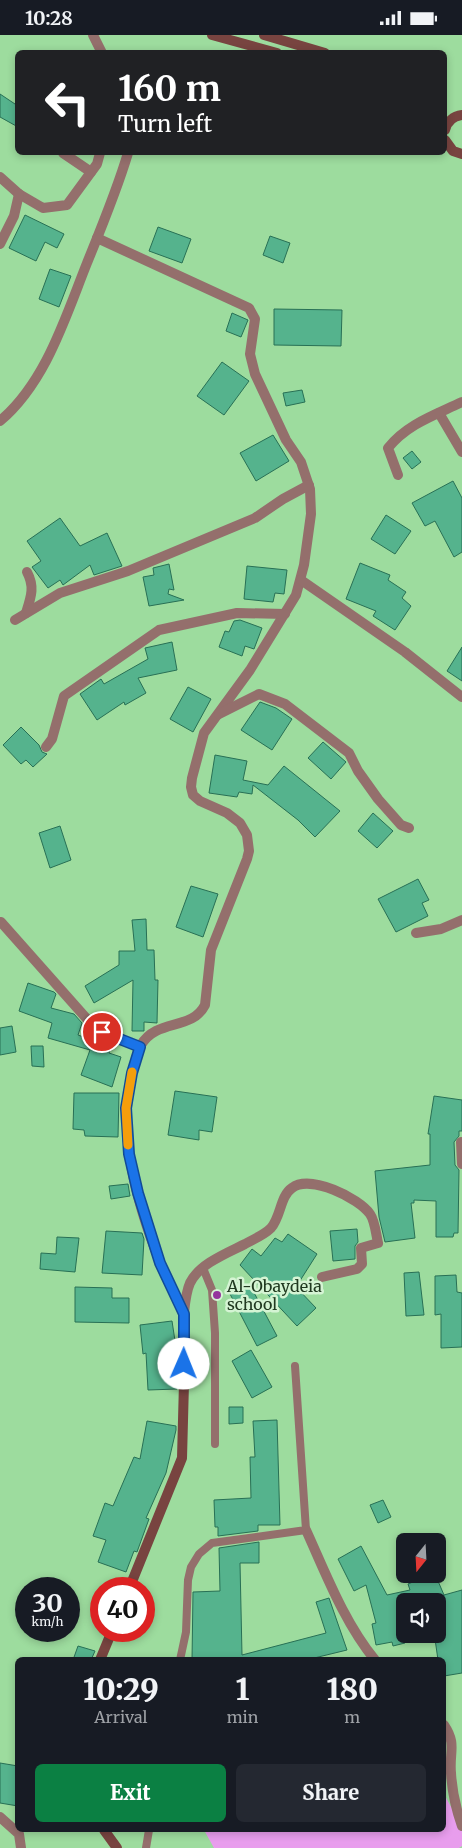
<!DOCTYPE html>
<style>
:root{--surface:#171b24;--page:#242831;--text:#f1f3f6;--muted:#9ea1a6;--accent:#0b8043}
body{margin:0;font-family:Merriweather,serif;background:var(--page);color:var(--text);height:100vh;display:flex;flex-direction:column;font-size:19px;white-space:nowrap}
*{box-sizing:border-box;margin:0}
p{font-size:16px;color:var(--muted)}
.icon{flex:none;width:28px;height:28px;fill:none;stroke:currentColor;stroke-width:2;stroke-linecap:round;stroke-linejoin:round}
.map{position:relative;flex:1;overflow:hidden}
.panel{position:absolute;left:15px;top:1622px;width:431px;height:175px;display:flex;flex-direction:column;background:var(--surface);border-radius:8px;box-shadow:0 2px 8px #0003}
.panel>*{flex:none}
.top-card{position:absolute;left:15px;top:15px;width:432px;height:105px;border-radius:8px;box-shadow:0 2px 8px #0003;background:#202124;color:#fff;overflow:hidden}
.needle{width:32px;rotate:198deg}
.buttons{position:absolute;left:396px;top:1498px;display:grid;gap:10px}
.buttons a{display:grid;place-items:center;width:50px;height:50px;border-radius:8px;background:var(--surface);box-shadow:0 2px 8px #0003;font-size:25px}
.speed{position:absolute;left:15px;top:1542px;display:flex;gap:10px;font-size:25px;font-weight:700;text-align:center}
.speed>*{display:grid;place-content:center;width:65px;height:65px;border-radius:50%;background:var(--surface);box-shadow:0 2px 8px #0003;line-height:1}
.speed small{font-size:12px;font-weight:400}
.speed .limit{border:8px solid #d22;background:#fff;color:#111}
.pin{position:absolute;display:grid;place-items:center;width:42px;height:42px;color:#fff;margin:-21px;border:2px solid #fff;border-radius:50%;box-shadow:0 1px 5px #0007}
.me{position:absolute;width:55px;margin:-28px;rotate:1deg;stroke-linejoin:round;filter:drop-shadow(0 0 4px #0008)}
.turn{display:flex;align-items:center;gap:18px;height:105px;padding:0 20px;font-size:22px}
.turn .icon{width:65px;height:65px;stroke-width:2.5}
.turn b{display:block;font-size:35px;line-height:42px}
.eta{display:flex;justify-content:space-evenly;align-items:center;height:85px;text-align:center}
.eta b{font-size:30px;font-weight:800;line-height:35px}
.button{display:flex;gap:10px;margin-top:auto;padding:10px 20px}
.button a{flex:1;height:58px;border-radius:8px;background:var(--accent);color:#fff;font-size:20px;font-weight:800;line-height:58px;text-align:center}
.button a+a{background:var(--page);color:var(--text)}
.status{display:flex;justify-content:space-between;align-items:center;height:35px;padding:0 25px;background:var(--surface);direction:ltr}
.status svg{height:14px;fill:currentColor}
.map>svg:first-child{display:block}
</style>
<div class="status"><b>10:28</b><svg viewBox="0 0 49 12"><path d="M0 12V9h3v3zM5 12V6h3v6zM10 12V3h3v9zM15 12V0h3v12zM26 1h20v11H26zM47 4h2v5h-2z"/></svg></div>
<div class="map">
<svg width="462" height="1813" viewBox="0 0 462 1813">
<rect width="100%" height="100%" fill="#9ddc9e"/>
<path fill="#e89ded" d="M444 1759 462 1792V1811L459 1813H214L204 1795H444Z"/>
<g fill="#55b38d" stroke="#287055">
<path d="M0 59 18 71V92L0 82Z"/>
<path d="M25 180 64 199 57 213 45 207 36 226 9 213Z"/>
<path d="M158 192 191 204 182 228 149 216Z"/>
<path d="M270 201 290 208 283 228 263 220Z"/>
<path d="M50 234 71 241 59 272 39 264Z"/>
<path d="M274 274 342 275 341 311 274 310Z"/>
<path d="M232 278 248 285 241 302 226 296Z"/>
<path d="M222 327 249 346 224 380 197 361Z"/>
<path d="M302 355 305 367 286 371 283 358Z"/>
<path d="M273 400 289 426 256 446 240 418Z"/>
<path d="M412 416 421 427 412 434 403 423Z"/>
<path d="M453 446 462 463V517L454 522 435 486 425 491 412 468Z"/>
<path d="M386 480 411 496 395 519 371 504Z"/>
<path d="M60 483 80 511 107 498 122 531 94 540 90 530 63 550 60 545 48 553 32 532 41 526 27 506Z"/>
<path d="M360 528 390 540 388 545 406 557 402 563 411 571 395 595 373 581 376 576 346 564Z"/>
<path d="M169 529 174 555 169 554 168 559 184 565 149 571 143 542 154 540 153 533Z"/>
<path d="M247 531 287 535 284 559 275 558 273 567 244 564Z"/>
<path d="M240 585 262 593 254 614 245 611 242 621 219 612 225 596 229 597 234 586Z"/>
<path d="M172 607 177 635 138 643 146 658 125 670 124 667 97 685 80 659 101 644 104 649 148 624 145 613Z"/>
<path d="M462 612V646L447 636Z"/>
<path d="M188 652 211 664 193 697 170 684Z"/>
<path d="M260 667 276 673 292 684 272 715 241 695Z"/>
<path d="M21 692 39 710 42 717 47 719 33 732 26 725 21 729 3 710Z"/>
<path d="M323 707 346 727 331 744 308 723Z"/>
<path d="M215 720 247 726 243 745 268 750 284 731 340 776 315 802 298 785 253 750 252 759 239 757 237 762 209 758Z"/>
<path d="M373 778 393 796 377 813 358 796Z"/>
<path d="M60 791 71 825 50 833 39 798Z"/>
<path d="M418 844 429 865 422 868 428 881 396 897 378 864Z"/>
<path d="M191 851 218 859 203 902 176 892Z"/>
<path d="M146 884 147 915H154L155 945H158L157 988 144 987V996H132L133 945 94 968 85 951 119 930V916H135L132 885Z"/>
<path d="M28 948 54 957 56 959 51 973 74 979 82 988 78 1000 111 1012 109 1018 121 1022 112 1052 81 1040 90 1015 48 1003 52 988 19 976Z"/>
<path d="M12 991 16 1017 0 1020V993Z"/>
<path d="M31 1011H43L44 1032 32 1031Z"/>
<path d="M175 1056 217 1062 212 1097 199 1095V1105L168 1100Z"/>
<path d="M74 1058H119L118 1102 85 1101 84 1095 73 1094Z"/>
<path d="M434 1061 462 1065V1096H459V1101L454 1107 455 1130 459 1135 458 1198H454L453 1202H436V1166L414 1165V1168H411L415 1203 385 1207 379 1182 375 1136 430 1130V1099H428Z"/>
<path d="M128 1149 130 1161 111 1164 109 1151Z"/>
<path d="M357 1194 358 1207 355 1211V1224L333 1226 330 1196Z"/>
<path d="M106 1196 142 1198 144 1204 142 1240 102 1238Z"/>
<path d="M288 1199 317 1219 296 1252 316 1273 297 1291 240 1230 252 1214 261 1221 275 1203 282 1207Z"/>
<path d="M57 1202 79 1203 75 1237 40 1234 41 1218 56 1219Z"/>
<path d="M419 1237 424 1280 406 1281 404 1238Z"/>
<path d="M456 1240 457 1257 462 1258V1312L441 1313V1279L435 1280V1241Z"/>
<path d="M250 1250 277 1301 257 1311 230 1259Z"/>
<path d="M75 1252 112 1253V1263H129V1288L75 1287Z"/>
<path d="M172 1286 177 1319V1354L148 1355 146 1318 143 1319 140 1290Z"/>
<path d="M251 1315 272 1352 252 1363 232 1326Z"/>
<path d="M229 1372H243V1388L229 1389Z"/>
<path d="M277 1385 280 1490H258V1496L218 1501V1492H215L214 1465 251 1463 250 1422H255L253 1386Z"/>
<path d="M147 1386 176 1391V1395L166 1438 146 1483 149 1484 137 1517 134 1516 126 1537 98 1527 106 1505 93 1501 105 1468 113 1471 134 1422 140 1424Z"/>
<path d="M383 1465 391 1482 378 1488 370 1470Z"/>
<path d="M259 1507V1528H240L242 1620 326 1598 316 1567 329 1563 347 1615 306 1625H192L193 1557 220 1556 219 1513Z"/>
<path d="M361 1511 387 1560 410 1555 408 1549 432 1539H435L444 1560 462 1555V1638L444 1641V1625H438L435 1604 438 1603V1566H405V1608L393 1611 392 1607 376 1610 372 1589 376 1588 366 1550 354 1556 338 1524Z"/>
<path d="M78 1611 95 1616 91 1625H73Z"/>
<path d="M0 1728 18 1731V1771L0 1768Z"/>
</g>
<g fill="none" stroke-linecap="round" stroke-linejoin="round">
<g stroke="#946f6c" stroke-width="8">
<path d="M203 1233 212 1255 215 1298V1409"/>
<path d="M180 1625 186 1597 188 1545 191 1532 199 1519 212 1508 306 1495 295 1331"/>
<path d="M146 1813 149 1795"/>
</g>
<g stroke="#946f6c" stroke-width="10">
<path d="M93 0 102 18"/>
<path d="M63 118 91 137"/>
<path d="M0 142 19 159 43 173 67 170 97 129 100 118"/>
<path d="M97 203 249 273 255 284 250 319 255 339 286 405 301 427 310 454 311 479 304 530 296 560 250 635 204 698 192 743 191 752 193 760 200 766 227 778 240 788 247 800 249 816 247 824 211 915 205 970C192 996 157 983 141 1010 137 1016 136 1025 134 1032 115 1092 137 1170 160 1227 166 1245 177 1261 184 1279"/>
<path d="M0 209 14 181 19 159"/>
<path d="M439 378 462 417"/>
<path d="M0 386C46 347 65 283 87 228 102 191 117 155 128 118"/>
<path d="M398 440 388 413C407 389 435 380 462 367"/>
<path d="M301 545 405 617 462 662"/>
<path d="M26 578C31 562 35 552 27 537"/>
<path d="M15 585 60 558 128 536 255 483 283 464 309 450"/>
<path d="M219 679 259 659 285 669 349 718 358 736 378 764 401 790 409 793"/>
<path d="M46 712 52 704 64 661 159 595 237 578 285 579"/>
<path d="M1 887 87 984 102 997 140 1012"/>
<path d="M416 898 441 894 462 885"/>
<path d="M461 1107 462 1129"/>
<path d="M184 1278C185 1268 186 1257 190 1248 199 1229 227 1218 245 1209 254 1204 264 1200 271 1193 281 1182 280 1161 292 1153 310 1139 359 1163 370 1179 375 1186 376 1199 378 1208L361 1213 362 1229 357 1234 322 1242"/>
<path d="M306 1495C326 1539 344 1587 375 1625"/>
<path d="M444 1690C457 1709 449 1717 451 1738 452 1756 456 1774 462 1791"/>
<path d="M0 1782 19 1799 21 1813"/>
</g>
<g stroke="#784440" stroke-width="10">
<path d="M212 0 277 18"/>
<path d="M264 0 325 18"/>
<path d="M445 95C447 87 453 81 462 80"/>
<path d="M445 105 453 116 462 119"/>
<path d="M129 1554 182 1423 185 1310 184 1279"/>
<path d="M100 1625 112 1596"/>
<path d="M104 1795 117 1813"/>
</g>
</g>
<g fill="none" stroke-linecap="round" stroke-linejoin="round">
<defs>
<path id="route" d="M102 997 140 1012 132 1038 126 1073 129 1119 138 1158 160 1228 184 1279V1329"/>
</defs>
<use href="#route" stroke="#114b97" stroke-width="12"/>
<use href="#route" stroke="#1a73e8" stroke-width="9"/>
<path stroke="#f59e0b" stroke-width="9" d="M128 1110 126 1073 132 1037"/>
</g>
<circle fill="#95359d" stroke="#d5f4d4" stroke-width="2" cx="217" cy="1260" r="5"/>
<g text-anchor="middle" stroke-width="5" stroke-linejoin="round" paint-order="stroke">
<g font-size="16" fill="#203920" stroke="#d5f4d4" text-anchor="start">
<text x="227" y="1257">Al-Obaydeia<tspan x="227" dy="18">school</tspan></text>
</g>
</g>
</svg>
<div class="buttons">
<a><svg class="needle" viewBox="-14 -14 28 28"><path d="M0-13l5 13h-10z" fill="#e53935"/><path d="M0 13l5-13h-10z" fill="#9ea1a6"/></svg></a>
<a><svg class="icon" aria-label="sound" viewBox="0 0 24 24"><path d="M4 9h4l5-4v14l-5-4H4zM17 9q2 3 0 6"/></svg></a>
</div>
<div class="speed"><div>30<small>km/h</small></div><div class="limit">40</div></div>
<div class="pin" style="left:102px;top:997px;background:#d93025"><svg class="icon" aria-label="arrive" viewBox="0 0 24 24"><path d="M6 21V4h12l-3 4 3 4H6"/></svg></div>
<svg class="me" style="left:184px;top:1329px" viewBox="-20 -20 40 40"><circle r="19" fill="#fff"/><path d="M0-13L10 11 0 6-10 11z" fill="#1a73e8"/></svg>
<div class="top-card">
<div class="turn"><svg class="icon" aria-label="left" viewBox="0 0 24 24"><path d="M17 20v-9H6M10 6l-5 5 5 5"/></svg><div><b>160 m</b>Turn left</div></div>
</div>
<section class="panel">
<div class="eta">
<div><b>10:29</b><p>Arrival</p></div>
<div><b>1</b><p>min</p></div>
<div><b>180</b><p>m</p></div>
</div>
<div class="button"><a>Exit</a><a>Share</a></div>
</section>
</div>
